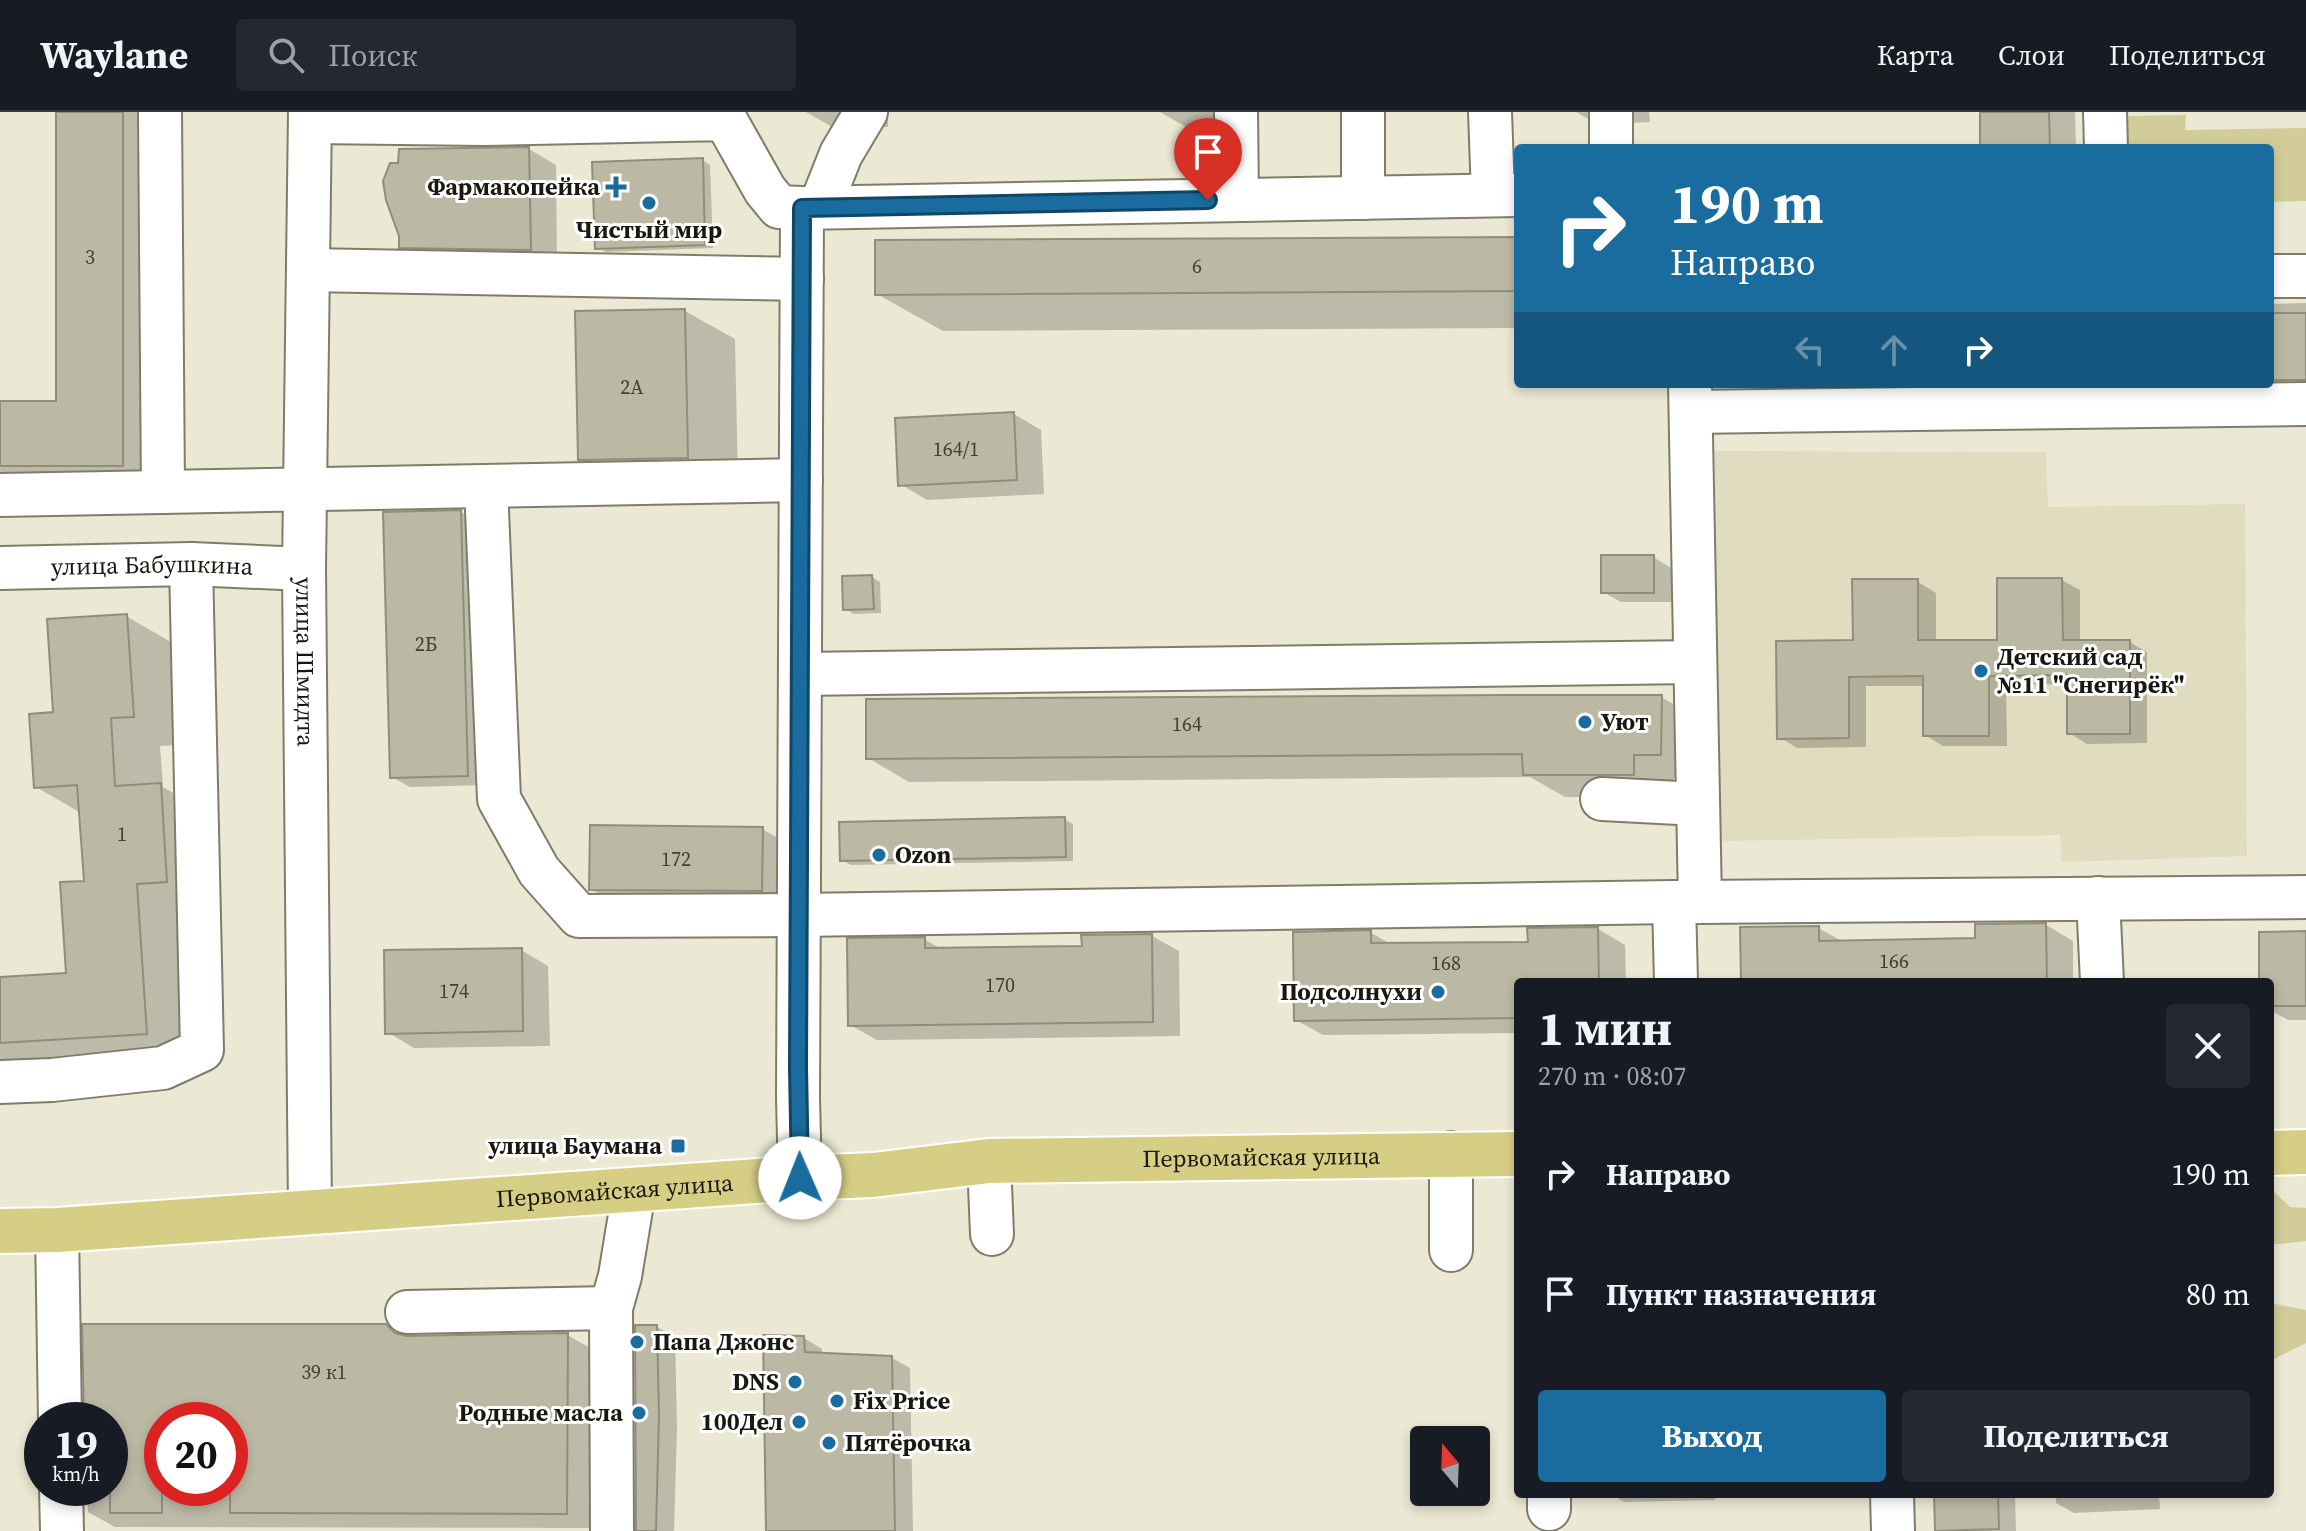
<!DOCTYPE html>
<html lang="ru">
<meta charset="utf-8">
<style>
:root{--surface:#171b24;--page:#242831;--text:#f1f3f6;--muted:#9ea1a6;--line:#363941;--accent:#196c9d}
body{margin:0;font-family:"Source Serif 4",serif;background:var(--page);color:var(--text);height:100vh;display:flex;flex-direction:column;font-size:30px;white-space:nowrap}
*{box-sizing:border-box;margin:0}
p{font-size:26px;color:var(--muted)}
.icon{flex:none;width:44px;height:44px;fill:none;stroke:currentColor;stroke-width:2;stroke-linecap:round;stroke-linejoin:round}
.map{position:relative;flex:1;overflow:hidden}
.drawer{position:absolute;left:1514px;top:866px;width:760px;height:520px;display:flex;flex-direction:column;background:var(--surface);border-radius:8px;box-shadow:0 4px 12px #0003}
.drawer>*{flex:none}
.top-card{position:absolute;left:1514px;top:32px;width:760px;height:244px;border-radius:8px;box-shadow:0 4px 12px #0003;background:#196c9d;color:#fff;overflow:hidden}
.needle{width:52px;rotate:341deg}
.controls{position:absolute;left:1410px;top:1314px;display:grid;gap:16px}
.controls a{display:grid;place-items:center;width:80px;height:80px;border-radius:8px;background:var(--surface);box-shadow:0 4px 12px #0003;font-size:40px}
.speed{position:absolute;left:24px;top:1290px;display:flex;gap:16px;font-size:40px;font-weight:700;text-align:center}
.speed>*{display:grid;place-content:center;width:104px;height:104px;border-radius:50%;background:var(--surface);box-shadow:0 4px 12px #0003;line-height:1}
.speed small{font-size:20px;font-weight:400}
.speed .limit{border:12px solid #d22;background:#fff;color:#111}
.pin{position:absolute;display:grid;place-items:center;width:68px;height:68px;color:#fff;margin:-82px -34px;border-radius:50% 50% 50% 0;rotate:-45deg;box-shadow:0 0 8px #0007}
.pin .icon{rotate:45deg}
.me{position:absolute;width:88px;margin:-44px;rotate:359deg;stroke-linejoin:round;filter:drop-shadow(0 0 6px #0008)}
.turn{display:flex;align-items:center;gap:28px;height:168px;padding:0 24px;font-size:36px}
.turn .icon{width:104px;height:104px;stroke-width:2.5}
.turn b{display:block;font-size:56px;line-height:68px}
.lanes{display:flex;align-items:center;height:76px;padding:0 24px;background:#0003;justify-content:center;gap:40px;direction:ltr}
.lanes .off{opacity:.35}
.round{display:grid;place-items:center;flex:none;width:84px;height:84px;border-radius:8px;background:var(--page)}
.headline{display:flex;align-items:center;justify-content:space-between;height:136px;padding:0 24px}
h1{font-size:48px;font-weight:700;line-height:60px}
.action{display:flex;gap:16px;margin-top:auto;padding:16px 24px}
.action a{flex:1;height:92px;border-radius:8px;background:var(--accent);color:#fff;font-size:32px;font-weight:700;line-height:92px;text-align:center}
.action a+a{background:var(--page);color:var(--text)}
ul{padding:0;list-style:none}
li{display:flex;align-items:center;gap:24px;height:120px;padding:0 24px}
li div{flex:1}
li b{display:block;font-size:30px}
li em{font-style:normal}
header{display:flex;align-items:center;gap:48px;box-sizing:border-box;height:112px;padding:0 40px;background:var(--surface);border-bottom:2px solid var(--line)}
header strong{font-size:38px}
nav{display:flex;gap:44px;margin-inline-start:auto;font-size:28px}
.search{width:560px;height:72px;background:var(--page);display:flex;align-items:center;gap:20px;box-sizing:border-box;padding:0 28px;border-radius:8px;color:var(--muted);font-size:30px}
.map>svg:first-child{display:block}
</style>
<header>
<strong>Waylane</strong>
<div class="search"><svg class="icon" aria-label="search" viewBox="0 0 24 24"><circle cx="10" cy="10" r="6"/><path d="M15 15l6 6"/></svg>Поиск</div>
<nav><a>Карта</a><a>Слои</a><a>Поделиться</a></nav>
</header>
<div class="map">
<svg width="2306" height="1419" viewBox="0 0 2306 1419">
<rect width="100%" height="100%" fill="#ebe9d3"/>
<path fill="#dfdcbf" d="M1715 339 2046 340 2048 395 2245 392 2247 744 2062 750 2060 723 1717 729Z"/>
<g fill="#d2cc99">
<path d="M2186 3 2185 18 2306 16V89L2270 90V36H2126V4Z"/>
<path d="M2270 1076 2290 1095 2306 1096V1129L2270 1133Z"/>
<path d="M2270 1191 2306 1198V1231L2270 1249Z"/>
</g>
<g fill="#0003" fill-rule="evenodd">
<path d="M58 0H158V373H0V291H58Z"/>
<path d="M806 0H888V15L834 16Z"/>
<path d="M1160 0H1256V22L1200 23Z"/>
<path d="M1576 0H1649L1650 10 1597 12Z"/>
<path d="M1982 0H2075L2076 36H1982Z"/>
<path d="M529 37 556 53 557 152 428 150 401 134V124Z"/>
<path d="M702 48 710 53 713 136 606 140 597 135Z"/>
<path d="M1518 127V216L943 219 877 182Z"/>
<path d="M2306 191V297L1805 298 1761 272H2270V192Z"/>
<path d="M685 199 735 227 738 374 630 376 580 347Z"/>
<path d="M1014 302 1041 318 1044 382 927 388 900 372Z"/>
<path d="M461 400 479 411 486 673 410 675 392 665Z"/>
<path d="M1653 445 1671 456V490H1621L1603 480Z"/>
<path d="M872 465 880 470 881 501 854 502 845 497Z"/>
<path d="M2062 468 2080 478V530H2129L2147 540V631L2087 632 2069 621V572L2006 573 2007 634H1943L1925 623V574H1866V635L1797 636 1779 625 1855 530 1918 470 1936 481V530H1999Z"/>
<path d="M126 504 176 533 183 633 160 634 163 675 210 702 196 950 0 962V867L68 863 86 771 81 701 36 675 55 602Z"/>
<path d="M1661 585 1702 609 1701 666H1674V685H1565L1530 665 909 670 868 646Z"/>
<path d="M1064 707 1073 712V749L851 753 842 748Z"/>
<path d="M762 717 798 737 797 798H627L591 777Z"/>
<path d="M2046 813 2073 829V870H1743L1818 816 1844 830 1977 828Z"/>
<path d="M1598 817 1625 833 1626 870H1518V921L1323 923 1296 908 1370 820 1392 833 1530 832Z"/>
<path d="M2306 821V908H2288L2270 898V870H2261Z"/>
<path d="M1152 824 1179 839 1180 924 877 928 850 913 924 827 943 838 1084 836Z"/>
<path d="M521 838 548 854 550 934 414 936 387 920Z"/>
<path d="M386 1214 407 1226 567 1223 594 1238V1416L115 1415 88 1400 87 1376H110V1308H86ZM162 1308H230V1376H162Z"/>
<path d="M657 1215 675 1225 677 1315 674 1419H638Z"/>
<path d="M804 1226 822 1237V1243L892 1246 910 1256 913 1419H768Z"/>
<path d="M1611 1382H1715V1388L1624 1390Z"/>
<path d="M1936 1382H2015L2016 1419H1939L1937 1417Z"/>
<path d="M2056 1382H2159L2160 1397 2074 1401 2056 1391Z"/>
</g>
<g fill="#bbb9a4" stroke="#908e7a" stroke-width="2">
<path d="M56 0H123V354H0V289H56Z"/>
<path d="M1980 0H2049L2050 36H1980Z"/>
<path d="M529 35 531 138 399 136V124L386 88 383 69 390 51H398L399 37Z"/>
<path d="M703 46 705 133 595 137 592 50Z"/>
<path d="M1518 125V179L875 183V128Z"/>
<path d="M685 197 688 346 578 348 575 199Z"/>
<rect x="2270" y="201" width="36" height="67"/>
<path d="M1014 300 1017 368 898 374 895 306Z"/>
<path d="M461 398 468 664 390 666 383 400Z"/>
<rect x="1601" y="443" width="53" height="38"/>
<path d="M872 463 874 497 843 498 842 464Z"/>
<path d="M1997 466H2062L2063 528H2130V622H2067V563L1989 564V624H1923V564L1849 565V626L1777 627 1776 529 1853 528 1852 467H1918V528H1997Z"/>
<path d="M127 502 134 605 111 606 115 674 161 671 167 770 137 772 147 922 0 931V865L66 861 60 770 84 769 77 673 34 676 29 602 53 600 47 507Z"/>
<path d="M1508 583H1662L1661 643H1634V663H1523L1522 642 866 647V587Z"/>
<path d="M1065 705 1066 745 840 749 839 710Z"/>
<path d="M590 713 763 715 762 779 589 778Z"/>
<path d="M2046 811 2047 870H1741L1740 815 1819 814V829L1975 826V812Z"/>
<path d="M1598 815 1599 870H1518V906L1294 909 1293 820 1371 818V831L1528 830 1527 816Z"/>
<path d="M2306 819V894H2270V870H2259V820Z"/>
<path d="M1152 822 1153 910 848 914 847 826 925 825V836L1082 834 1081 823Z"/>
<path d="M522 836 523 919 385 922 384 838Z"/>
<path d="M82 1212H386L395 1221 407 1224 568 1221 567 1402 230 1401V1308H162V1401H110V1308H84Z"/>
<path d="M635 1213H657L659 1303 656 1419H636Z"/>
<path d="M763 1223 804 1224 805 1240 892 1244 895 1419H766Z"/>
<path d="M1934 1382H1998L1999 1417 1935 1419Z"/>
</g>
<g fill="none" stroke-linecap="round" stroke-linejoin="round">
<defs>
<g id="minor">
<path d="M160 0 163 380"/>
<path id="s1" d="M310 0 304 457 310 1099"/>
<path d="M1236 0 1237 88"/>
<path d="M1363 0V86"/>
<path d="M1490 0 1493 83"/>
<path d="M2105 0 2106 36"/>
<path d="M311 10 485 12 725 7 765 78 779 95 802 96"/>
<path d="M1611 36V0"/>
<path d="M820 95 841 42 866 0"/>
<path d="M309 158 802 167"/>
<path d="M2270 164H2306"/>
<path d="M1691 300 2306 292"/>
<path d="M486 374 499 687 539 759 579 804 799 803 1674 790"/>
<path d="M0 383 801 368"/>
<path id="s2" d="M0 456 191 452 304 457"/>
<path d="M800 562 1695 550"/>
<path d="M1602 687 1698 692"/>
<path d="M2098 786 2102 870"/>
<path d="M1700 790 2306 785"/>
<path d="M1676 870 1674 790H1700L1690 272"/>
<path d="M0 970 52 968 163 956 202 938 191 452"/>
<path d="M989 1049 992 1122"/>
<path d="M800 1066 798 986 802 96 1518 83"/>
<path d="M57 1118 60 1308"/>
<path d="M1451 1138V1041"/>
<path d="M407 1200 611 1196"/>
<path d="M61 1376 62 1419"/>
<path d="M1549 1382V1397"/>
<path d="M1892 1382 1893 1419"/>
<path d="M612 1419 611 1196 620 1164 634 1079"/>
</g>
<g id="major">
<path d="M2270 1041 2306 1040"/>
<path id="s3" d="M0 1119 57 1118 800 1066 873 1063 989 1049 1518 1042"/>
</g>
</defs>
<use href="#minor" stroke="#7f7d69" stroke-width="46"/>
<use href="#major" stroke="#fff" stroke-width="48"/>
<use href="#minor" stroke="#fff" stroke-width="42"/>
<use href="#major" stroke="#d7ce85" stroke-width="44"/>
</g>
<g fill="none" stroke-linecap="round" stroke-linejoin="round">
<defs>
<path id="route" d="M800 1066 798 955 802 96 1208 88"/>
</defs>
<use href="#route" stroke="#104666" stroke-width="20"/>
<use href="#route" stroke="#196c9d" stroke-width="14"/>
</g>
<g fill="#196c9d" stroke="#fff" stroke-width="3">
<path d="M612 63h8v8h8v8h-8v8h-8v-8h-8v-8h8z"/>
<circle cx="649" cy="91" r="8"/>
<circle cx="1981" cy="559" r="8"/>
<circle cx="1585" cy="610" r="8"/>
<circle cx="879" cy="743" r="8"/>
<circle cx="1438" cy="880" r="8"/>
<rect x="670" y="1026" width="16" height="16" rx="4"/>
<circle cx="637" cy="1230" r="8"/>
<circle cx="795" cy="1270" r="8"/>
<circle cx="837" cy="1289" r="8"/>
<circle cx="639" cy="1301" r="8"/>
<circle cx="799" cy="1310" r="8"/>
<circle cx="829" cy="1331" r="8"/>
</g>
<g text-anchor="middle" stroke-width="6" stroke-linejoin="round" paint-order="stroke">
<g font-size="20" fill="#424035">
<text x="90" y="152">3</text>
<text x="1197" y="161">6</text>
<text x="632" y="282">2А</text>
<text x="956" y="344">164/1</text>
<text x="426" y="539">2Б</text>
<text x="1187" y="619">164</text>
<text x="122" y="729">1</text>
<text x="676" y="754">172</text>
<text x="1894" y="856">166</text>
<text x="1446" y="858">168</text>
<text x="1000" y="880">170</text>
<text x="454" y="886">174</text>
<text x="324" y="1267">39 к1</text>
</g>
<g font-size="24" font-weight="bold" fill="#191810" stroke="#fff" text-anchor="end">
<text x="600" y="83">Фармакопейка</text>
<text x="649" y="126" text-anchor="middle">Чистый мир</text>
<text x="1997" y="553" text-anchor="start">Детский сад<tspan x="1997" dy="28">№11 "Снегирёк"</tspan></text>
<text x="1601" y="618" text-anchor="start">Уют</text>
<text x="895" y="751" text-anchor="start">Ozon</text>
<text x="1422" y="888">Подсолнухи</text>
<text x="662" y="1042">улица Баумана</text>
<text x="653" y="1238" text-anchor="start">Папа Джонс</text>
<text x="779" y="1278">DNS</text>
<text x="853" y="1297" text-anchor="start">Fix Price</text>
<text x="623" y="1309">Родные масла</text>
<text x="783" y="1318">100Дел</text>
<text x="845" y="1339" text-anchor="start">Пятёрочка</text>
</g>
<g font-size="24" fill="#191810" stroke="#fff">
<text dy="8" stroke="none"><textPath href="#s2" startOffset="152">улица Бабушкина</textPath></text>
<text dy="8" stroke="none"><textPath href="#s1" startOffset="550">улица Шмидта</textPath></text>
<text dy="8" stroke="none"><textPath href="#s3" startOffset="1264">Первомайская улица</textPath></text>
<text dy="8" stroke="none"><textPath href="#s3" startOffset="616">Первомайская улица</textPath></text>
</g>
</g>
</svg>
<div class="controls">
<a><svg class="needle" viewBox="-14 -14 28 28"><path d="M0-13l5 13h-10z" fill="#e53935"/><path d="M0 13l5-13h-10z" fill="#9ea1a6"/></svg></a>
</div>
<div class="speed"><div>19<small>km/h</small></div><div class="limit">20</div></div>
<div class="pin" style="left:1208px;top:88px;background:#d93025"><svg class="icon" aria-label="arrive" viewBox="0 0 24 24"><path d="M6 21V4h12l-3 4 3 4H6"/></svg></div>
<svg class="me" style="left:800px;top:1066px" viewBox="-20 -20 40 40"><circle r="19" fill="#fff"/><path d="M0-13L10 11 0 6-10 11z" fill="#196c9d"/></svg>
<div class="top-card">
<div class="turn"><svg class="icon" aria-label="right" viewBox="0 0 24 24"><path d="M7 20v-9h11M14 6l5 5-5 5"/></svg><div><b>190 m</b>Направо</div></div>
<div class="lanes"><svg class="icon off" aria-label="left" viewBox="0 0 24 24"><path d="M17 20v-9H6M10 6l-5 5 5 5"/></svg><svg class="icon off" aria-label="ahead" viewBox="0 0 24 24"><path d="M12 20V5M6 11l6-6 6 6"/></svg><svg class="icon" aria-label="right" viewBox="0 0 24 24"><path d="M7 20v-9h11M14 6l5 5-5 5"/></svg></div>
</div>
<section class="drawer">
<div class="headline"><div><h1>1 мин</h1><p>270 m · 08:07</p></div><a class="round"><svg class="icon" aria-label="close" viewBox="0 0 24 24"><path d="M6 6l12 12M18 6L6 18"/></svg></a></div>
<ul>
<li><svg class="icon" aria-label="right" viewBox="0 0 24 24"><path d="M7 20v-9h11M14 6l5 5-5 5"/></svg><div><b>Направо</b></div><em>190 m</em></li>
<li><svg class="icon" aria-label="arrive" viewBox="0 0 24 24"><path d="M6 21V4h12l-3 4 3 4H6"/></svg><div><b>Пункт назначения</b></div><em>80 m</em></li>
</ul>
<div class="action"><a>Выход</a><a>Поделиться</a></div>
</section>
</div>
